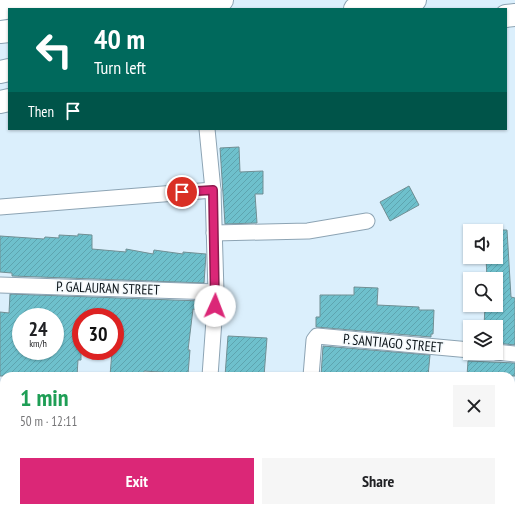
<!DOCTYPE html>
<meta charset="utf-8">
<style>
:root{--surface:#fff;--page:#f6f6f6;--text:#202124;--muted:#757577;--accent:#db2777}
body{margin:0;font-family:"PT Sans Narrow",sans-serif;background:var(--page);color:var(--text);height:100vh;display:flex;flex-direction:column;font-size:15px;white-space:nowrap}
*{box-sizing:border-box;margin:0}
p{font-size:13px;color:var(--muted)}
.icon{flex:none;width:22px;height:22px;fill:none;stroke:currentColor;stroke-width:2;stroke-linecap:round;stroke-linejoin:round}
.map{position:relative;flex:1;overflow:hidden}
.details{position:absolute;left:0px;top:372px;width:515px;height:140px;display:flex;flex-direction:column;background:var(--surface);border-radius:12px 12px 0 0;box-shadow:0 1px 3px #0004}
.details>*{flex:none}
.top-card{position:absolute;left:8px;top:8px;width:499px;height:122px;border-radius:0px;box-shadow:0 1px 3px #0004;background:#00695c;color:#fff;overflow:hidden}
.buttons{position:absolute;left:463px;top:224px;display:grid;gap:8px}
.buttons a{display:grid;place-items:center;width:40px;height:40px;border-radius:0px;background:var(--surface);box-shadow:0 1px 3px #0004;font-size:20px}
.speed{position:absolute;left:12px;top:308px;display:flex;gap:8px;font-size:20px;font-weight:700;text-align:center}
.speed>*{display:grid;place-content:center;width:52px;height:52px;border-radius:50%;background:var(--surface);box-shadow:0 1px 3px #0004;line-height:1}
.speed small{font-size:10px;font-weight:400}
.speed .limit{border:6px solid #d22;background:#fff;color:#111}
.pin{position:absolute;display:grid;place-items:center;width:34px;height:34px;color:#fff;margin:-17px;border:2px solid #fff;border-radius:50%;box-shadow:0 1px 4px #0007}
.me{position:absolute;width:44px;margin:-22px;rotate:2deg;stroke-linejoin:round;filter:drop-shadow(0 0 3px #0008)}
.turn{display:flex;align-items:center;gap:14px;height:84px;padding:0 20px;font-size:18px}
.turn .icon{width:52px;height:52px;stroke-width:2.5}
.turn b{display:block;font-size:28px;line-height:34px}
.then{display:flex;align-items:center;height:38px;padding:0 20px;background:#0003;gap:8px;font-size:15px}
.round{display:grid;place-items:center;flex:none;width:42px;height:42px;border-radius:0px;background:var(--page)}
.headline{display:flex;align-items:center;justify-content:space-between;height:68px;padding:0 20px}
h1{font-size:24px;font-weight:700;line-height:30px;color:#1e9e55}
.button{display:flex;gap:8px;margin-top:auto;padding:8px 20px}
.button a{flex:1;height:46px;border-radius:0px;background:var(--accent);color:#fff;font-size:16px;font-weight:700;line-height:46px;text-align:center}
.button a+a{background:var(--page);color:var(--text)}
.map>svg:first-child{display:block}
</style>
<div class="map">
<svg width="515" height="512" viewBox="0 0 515 512">
<defs>
<pattern id="building-hatch" width="6" height="6" patternUnits="userSpaceOnUse"><rect width="6" height="6" fill="#6ec0cc"/><path d="M-1 1l2-2M0 6l6-6M5 7l2-2" fill="none" stroke="#5ea4af"/></pattern>
</defs>
<rect width="100%" height="100%" fill="#dbeffc"/>
<g fill="url(#building-hatch)" stroke="#718f94" fill-rule="evenodd">
<path d="M239 147 240 172 263 171V194H255L257 223 225 224 220 148Z"/>
<path d="M409 186 419 205 390 221 380 202Z"/>
<path d="M496 230H507L511 297 515 298V345L496 343V327H484L485 305H496V279H487L486 257H496Z"/>
<path d="M78 234 92 235V249L126 252V249L153 254 154 250 183 254V252L206 254 204 283 12 276V273L0 272V236L44 239 45 237 59 238V235L78 236Z"/>
<path d="M354 287 378 288 377 305 419 307V310H434L433 334H431V337L316 327V317H320V295H354Z"/>
<path d="M10 294 201 301 200 310 193 309 188 350H190L188 374 144 371V376H110L112 351H115V317H81V360H78L77 376H0V312L9 313ZM21 317H55V351H21Z"/>
<path d="M228 336 267 338 264 376H225Z"/>
<path d="M323 346 430 355 428 376H321Z"/>
<path d="M468 361 515 363V376H467Z"/>
</g>
<g fill="none" stroke-linecap="round" stroke-linejoin="round">
<defs>
<g id="street">
<path d="M207 129 213 190 216 292 210 376"/>
<path d="M0 207 213 190"/>
<path d="M214 233 308 231 367 221"/>
<path d="M0 285 216 292"/>
<path d="M496 352 515 354"/>
<path d="M311 376 314 340 317 336 470 350"/>
<path d="M0 438 3 408"/>
<path d="M511 456H515"/>
<path d="M92 512V508"/>
<path d="M200 512V508"/>
<path d="M300 512V508"/>
<path d="M399 512V508"/>
<path d="M501 512 502 508"/>
</g>
<g id="highway">
<path d="M172 8 222 0"/>
<path d="M0 9 57 0"/>
<path d="M355 9 415 0"/>
<path d="M506 16 515 15"/>
<path d="M0 32 9 31"/>
<path d="M0 72 9 70"/>
<path d="M0 102 9 100"/>
</g>
</defs>
<use href="#street" stroke="#8da4b4" stroke-width="17"/>
<use href="#highway" stroke="#8da4b4" stroke-width="24"/>
<use href="#street" stroke="#fff" stroke-width="15"/>
<use href="#highway" stroke="#fff" stroke-width="22"/>
<defs>
<path id="highway-bridge" d="M44 0 105 7 191 5"/>
</defs>
<use href="#highway-bridge" stroke="#8da4b4" stroke-width="24" stroke-linecap="butt"/>
<use href="#highway-bridge" stroke="#fff" stroke-width="22"/>
</g>
<g fill="none" stroke-linecap="round" stroke-linejoin="round">
<defs>
<path id="route" d="M182 192 213 190 215 306"/>
</defs>
<use href="#route" stroke="#8e194d" stroke-width="10"/>
<use href="#route" stroke="#db2777" stroke-width="7"/>
</g>
<g text-anchor="middle" stroke-width="3.5" stroke-linejoin="round" paint-order="stroke">
<g font-size="14" fill="#0b1419" stroke="#f5fafd">
<text transform="translate(108 288) rotate(2)" y="5">P. GALAURAN STREET</text>
<text transform="translate(393 343) rotate(5)" y="5">P. SANTIAGO STREET</text>
</g>
</g>
</svg>
<div class="buttons">
<a><svg class="icon" aria-label="sound" viewBox="0 0 24 24"><path d="M4 9h4l5-4v14l-5-4H4zM17 9q2 3 0 6"/></svg></a>
<a><svg class="icon" aria-label="search" viewBox="0 0 24 24"><circle cx="10" cy="10" r="6"/><path d="M15 15l6 6"/></svg></a>
<a><svg class="icon" aria-label="layers" viewBox="0 0 24 24"><path d="M12 4l9 5-9 5-9-5zM3 14l9 5 9-5"/></svg></a>
</div>
<div class="speed"><div>24<small>km/h</small></div><div class="limit">30</div></div>
<div class="pin" style="left:182px;top:192px;background:#d93025"><svg class="icon" aria-label="arrive" viewBox="0 0 24 24"><path d="M6 21V4h12l-3 4 3 4H6"/></svg></div>
<svg class="me" style="left:215px;top:306px" viewBox="-20 -20 40 40"><circle r="19" fill="#fff"/><path d="M0-13L10 11 0 6-10 11z" fill="#db2777"/></svg>
<div class="top-card">
<div class="turn"><svg class="icon" aria-label="left" viewBox="0 0 24 24"><path d="M17 20v-9H6M10 6l-5 5 5 5"/></svg><div><b>40 m</b>Turn left</div></div>
<div class="then">Then<svg class="icon" aria-label="arrive" viewBox="0 0 24 24"><path d="M6 21V4h12l-3 4 3 4H6"/></svg></div>
</div>
<section class="details">
<div class="headline"><div><h1>1 min</h1><p>50 m · 12:11</p></div><a class="round"><svg class="icon" aria-label="close" viewBox="0 0 24 24"><path d="M6 6l12 12M18 6L6 18"/></svg></a></div>
<div class="button"><a>Exit</a><a>Share</a></div>
</section>
</div>
